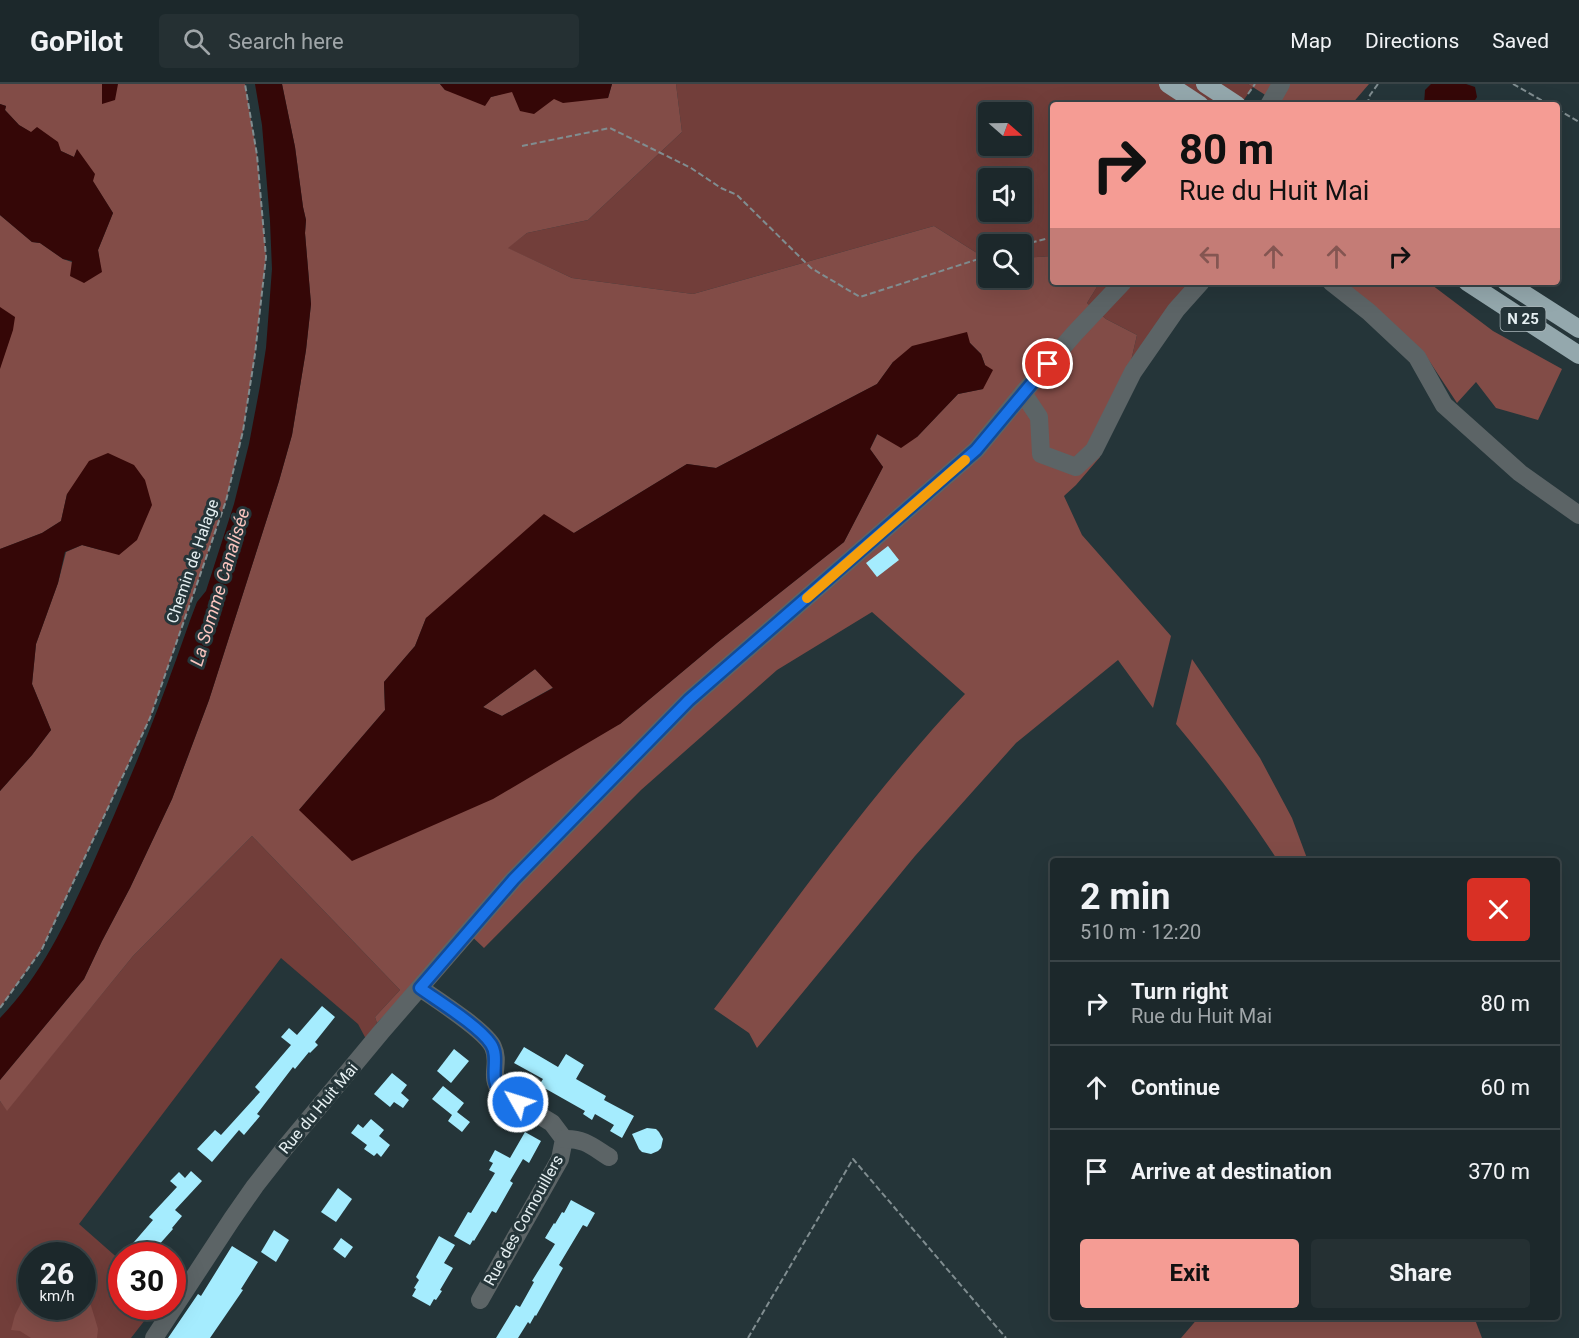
<!DOCTYPE html>
<meta charset="utf-8">
<style>
:root{--surface:#1c282b;--page:#253033;--text:#f1f3f6;--muted:#a0a6a9;--line:#3a4447;--accent:#f59c94}
body{margin:0;font-family:Roboto,sans-serif;background:var(--page);color:var(--text);height:100vh;display:flex;flex-direction:column;font-size:22px;white-space:nowrap}
*{box-sizing:border-box;margin:0}
p{font-size:20px;color:var(--muted)}
.icon{flex:none;width:33px;height:33px;fill:none;stroke:currentColor;stroke-width:2;stroke-linecap:round;stroke-linejoin:round}
.map{position:relative;flex:1;overflow:hidden}
.panel{position:absolute;left:1050px;top:774px;width:510px;height:462px;display:flex;flex-direction:column;background:var(--surface);border-radius:6px;box-shadow:0 6px 24px #0002,0 0 0 2px var(--line)}
.panel>*{flex:none}
.guide{position:absolute;left:1050px;top:18px;width:510px;height:183px;border-radius:6px;box-shadow:0 6px 24px #0002,0 0 0 2px var(--line);background:#f59c94;color:#111;overflow:hidden}
.needle{width:39px;rotate:110deg}
.tools{position:absolute;left:978px;top:18px;display:grid;gap:12px}
.tools a{display:grid;place-items:center;width:54px;height:54px;border-radius:6px;background:var(--surface);box-shadow:0 6px 24px #0002,0 0 0 2px var(--line);font-size:30px}
.speed{position:absolute;left:18px;top:1158px;display:flex;gap:12px;font-size:30px;font-weight:700;text-align:center}
.speed>*{display:grid;place-content:center;width:78px;height:78px;border-radius:50%;background:var(--surface);box-shadow:0 6px 24px #0002,0 0 0 2px var(--line);line-height:1}
.speed small{font-size:15px;font-weight:400}
.speed .limit{border:9px solid #d22;background:#fff;color:#111}
.pin{position:absolute;display:grid;place-items:center;width:51px;height:51px;color:#fff;margin:-26px;border:3px solid #fff;border-radius:50%;box-shadow:0 2px 6px #0007}
.me{position:absolute;width:66px;margin:-33px;rotate:309deg;stroke-linejoin:round;filter:drop-shadow(0 0 4px #0008)}
.turn{display:flex;align-items:center;gap:21px;height:126px;padding:0 30px;font-size:27px}
.turn .icon{width:78px;height:78px;stroke-width:2.5}
.turn b{display:block;font-size:42px;line-height:51px}
.lanes{display:flex;align-items:center;height:57px;padding:0 30px;background:#0003;justify-content:center;gap:30px;direction:ltr}
.lanes .off{opacity:.35}
.round{display:grid;place-items:center;flex:none;width:63px;height:63px;border-radius:6px;background:var(--page)}
.summary{display:flex;align-items:center;justify-content:space-between;height:102px;padding:0 30px}
h1{font-size:36px;font-weight:700;line-height:45px}
.primary-button{display:flex;gap:12px;margin-top:auto;padding:12px 30px}
.primary-button a{flex:1;height:69px;border-radius:6px;background:var(--accent);color:#111;font-size:24px;font-weight:700;line-height:69px;text-align:center}
.primary-button a+a{background:var(--page);color:var(--text)}
ul{padding:0;list-style:none}
li{display:flex;align-items:center;gap:18px;height:84px;padding:0 30px;border-top:2px solid var(--line)}
li div{flex:1}
li b{display:block;font-size:22px}
li em{font-style:normal}
header{display:flex;align-items:center;gap:36px;box-sizing:border-box;height:84px;padding:0 30px;background:var(--surface);border-bottom:2px solid var(--line)}
header strong{font-size:28px}
nav{display:flex;gap:33px;margin-inline-start:auto;font-size:21px}
.search{width:420px;height:54px;background:var(--page);display:flex;align-items:center;gap:15px;box-sizing:border-box;padding:0 21px;border-radius:6px;color:var(--muted);font-size:22px}
.map>svg:first-child{display:block}
</style>
<header>
<strong>GoPilot</strong>
<div class="search"><svg class="icon" aria-label="search" viewBox="0 0 24 24"><circle cx="10" cy="10" r="6"/><path d="M15 15l6 6"/></svg>Search here</div>
<nav><a>Map</a><a>Directions</a><a>Saved</a></nav>
</header>
<div class="map">
<svg width="1579" height="1254" viewBox="0 0 1579 1254">
<rect width="100%" height="100%" fill="#253539"/>
<g fill="#723e3a" fill-rule="evenodd">
<path d="M676 0H1248L1253 3 1240 21H1053V172L1022 174V160H988V176L934 142 693 210 572 194 507 164 527 149 588 136 682 48ZM988 28H1022V62H988ZM988 94H1022V128H988Z"/>
<path d="M1100 198H1201L1125 303 1137 251 1106 235 1087 219Z"/>
<path d="M252 752 400 906 375 933 377 939 366 955 358 940 281 874 79 1140 121 1177 122 1222 155 1223 131 1254H0V1017L7 1026 133 872ZM32 1172H82V1222H32Z"/>
</g>
<g fill="#824c47" fill-rule="evenodd">
<path d="M0 0H245L257 71 266 173 255 270 243 347 226 417 150 634 42 865 0 924V707L32 671 51 646 32 600 36 560 58 499 66 468 82 461 104 467 67 410 61 437 42 449 0 465V131L32 158 40 159 63 175 101 188 98 166 113 129 92 96 77 66 74 73 61 67 19 41 5 26 6 22 0 20Z"/>
<path d="M282 0H440L445 6 491 13 512 7 554 15 608 14 612 0H676L682 48 588 136 527 149 508 164 572 194 693 210 934 142 988 176V194H1022V174L1053 172V198H1100L1087 219 1106 235 1137 251 1125 303 1094 366 1100 373 1076 401 1064 412 1082 451 1171 552 1153 624 1118 576 1016 659 915 772 757 964 749 949 714 925C795 818 873 707 965 610L872 528 777 586 641 706 484 864 466 847 377 939 375 933 400 906 252 752 133 872 7 1027 0 1017V996L84 895 102 857 130 804 172 715 209 616 279 397 292 351 306 266 311 220 305 149 306 136 303 123 295 63ZM970 259 981 270 985 281 983 305 958 310 917 353 878 349 870 365 883 383 844 458 718 558 620 640 299 726 385 626 384 598 415 562 426 534 574 449 687 380 716 384 877 300 893 278Z"/>
<path d="M1248 0H1369L1351 21H1281Z"/>
<path d="M1344 198H1428L1493 247 1562 285 1538 336 1496 324 1476 298 1457 319 1424 269Z"/>
<path d="M1192 575 1260 674 1292 734 1308 777H1278C1247 729 1213 684 1176 640Z"/>
<path d="M535 585 554 603 502 632 483 623Z"/>
<path d="M31 1203 32 1222H82L83 1206 87 1208 98 1245 97 1254H31L20 1247 11 1246 15 1231 28 1205Z"/>
<path d="M1199 1233H1474L1482 1254H1181Z"/>
</g>
<g fill="#350707" fill-rule="evenodd">
<path d="M102 0H118L115 16 102 20Z"/>
<path d="M255 0H282L295 63 303 123 306 136 305 149 311 220 306 266 292 351 279 397 209 616 172 715 130 804 102 857 84 895 0 996V934C41 892 66 838 90 786 118 723 145 660 169 595 179 569 187 543 197 518L206 507 234 420 249 360 260 302 266 264 272 185 270 137 262 41Z"/>
<path d="M440 0H612L608 14 563 19 554 15 534 30 520 27 512 8 491 13 485 22 445 6Z"/>
<path d="M1431 0H1466L1475 3 1477 13 1472 21H1424L1425 6Z"/>
<path d="M0 20 6 22 5 26 19 41 31 48 37 43 58 58 61 67 74 73 77 65 95 90 93 97 113 129 98 166 102 188 84 199 70 192 72 177 63 175 40 159 32 158 0 131Z"/>
<path d="M0 223 15 233 13 246 0 285Z"/>
<path d="M967 248 970 259 981 270 985 281 993 286 983 305 958 310 917 353 901 364 877 350 870 365 883 383 844 458 718 558 620 640 493 715 352 777 299 726 385 626 384 598 415 562 426 534 544 430 574 449 687 380 716 384 877 300 893 278 912 262ZM535 585 553 604 502 632 483 623Z"/>
<path d="M108 369 134 381 145 396 152 421 137 456 119 471 82 461 65 468 58 499 36 560 32 600 51 646 32 671 0 707V465L42 449 61 437 67 410 89 377Z"/>
</g>
<g fill="#a5ecfe">
<path d="M888 462 899 476 877 493 866 479Z"/>
<path d="M322 922 335 933 315 958 318 961 310 969 309 968 295 985 293 983 257 1030 260 1032 244 1051 239 1046 212 1078 197 1065 215 1046 221 1051 260 1008 255 1003 291 961 281 953 289 944 297 951Z"/>
<path d="M524 963 558 983 566 970 584 981 576 995 606 1012 604 1016 634 1032 622 1054 610 1047 614 1041 595 1030 592 1036 583 1030 585 1027 539 1001 543 995 514 979Z"/>
<path d="M454 965 469 977 451 999 437 987Z"/>
<path d="M392 989 407 1001 401 1009 409 1016 403 1024 394 1018 390 1023 374 1010Z"/>
<path d="M443 1002 464 1019 457 1028 470 1038 462 1048 448 1037 452 1031 432 1015Z"/>
<path d="M371 1035 384 1046 379 1052 390 1061 381 1073 377 1069 374 1072 364 1065 367 1061 351 1049 358 1040 363 1044Z"/>
<path d="M647 1044 656 1045 659 1048 663 1055 661 1064 658 1067 651 1070 642 1068 639 1065 632 1050Z"/>
<path d="M525 1048 541 1057 529 1079 523 1075 510 1097 513 1099 496 1129 492 1127 474 1157 473 1156 470 1161 454 1152 468 1128 471 1129 495 1089 489 1086 493 1079 489 1077 495 1066 510 1074Z"/>
<path d="M191 1087 202 1097 175 1126 182 1132 172 1144 173 1145 157 1163 166 1172H122L153 1136 149 1133 177 1103 170 1097 179 1088 185 1094Z"/>
<path d="M338 1104 352 1115 336 1138 321 1128Z"/>
<path d="M571 1116 595 1129 587 1143 583 1141 559 1181 563 1184 536 1232 535 1231 530 1240 528 1238 518 1254H496L516 1221 520 1223 534 1198 532 1197 555 1160 545 1154 554 1139 555 1140 562 1128 564 1129Z"/>
<path d="M274 1146 289 1156 276 1178 261 1168Z"/>
<path d="M439 1152 455 1161 444 1179 453 1184 440 1206 442 1207 436 1216 434 1215 430 1222 412 1212 416 1205 414 1204 419 1196 416 1193Z"/>
<path d="M341 1154 353 1163 345 1174 333 1165Z"/>
<path d="M232 1162 258 1178 241 1205 243 1206 210 1254H168L198 1210 201 1212Z"/>
</g>
<g fill="none" stroke-linecap="round" stroke-linejoin="round">
<g stroke="#808d90" stroke-width="2" stroke-dasharray="6 3" stroke-linecap="butt">
<path d="M1513 0 1550 21"/>
<path d="M1248 10 1255 0"/>
<path d="M1367 21 1370 11 1378 0"/>
<path d="M1557 25 1579 38"/>
<path d="M522 62 610 44 691 84 721 104 737 111 811 184 860 213 988 172"/>
<path d="M1022 161 1053 153"/>
<path d="M0 924 42 865 150 634 226 417 243 347 255 270 266 173 257 71 245 0"/>
<path d="M748 1254 853 1075 1006 1254"/>
</g>
<g stroke="#5c6466" stroke-width="18">
<path d="M1269 21 1281 0"/>
<path d="M1331 198 1369 228 1417 273 1444 321 1520 389 1579 431"/>
<path d="M1023 309 1039 333 1041 370 1076 383 1094 366 1133 288 1176 226 1201 198"/>
<path d="M420 904C436 915 486 947 493 963 501 980 488 991 501 1008L552 1039 564 1055 560 1075 480 1216"/>
<path d="M564 1055C584 1054 593 1063 609 1073"/>
<path d="M154 1254 232 1135 255 1102 284 1065 382 947 514 795 689 616 976 366 1023 309 1074 250 1123 198"/>
</g>
<g stroke="#94a8ad" stroke-width="18">
<path d="M1168 0 1200 21"/>
<path d="M1205 0 1237 21"/>
<path d="M1467 198 1579 271"/>
<path d="M1506 198 1579 245"/>
</g>
</g>
<g fill="none" stroke-linecap="round" stroke-linejoin="round">
<defs>
<path id="route" d="M518 1018C513 1015 506 1013 502 1009 487 996 501 975 491 960 479 942 438 917 420 904L514 795 689 616 976 366 1048 280"/>
</defs>
<use href="#route" stroke="#114b97" stroke-width="15"/>
<use href="#route" stroke="#1a73e8" stroke-width="10"/>
<path stroke="#f59e0b" stroke-width="10" d="M807 514 965 376"/>
</g>
<g text-anchor="middle" stroke-width="6" stroke-linejoin="round" paint-order="stroke">
<rect fill="#253539" stroke="#abb7ba" stroke-width="1.5" x="1500.5" y="223" width="45" height="24" rx="4.5"/>
<g font-size="15" font-weight="bold" fill="#e5eff1">
<text x="1523" y="240">N 25</text>
</g>
<g font-size="16" fill="#e5eff1" stroke="#253539">
<text transform="translate(192 477) rotate(-71)" y="6">Chemin de Halage</text>
<text transform="translate(318 1024) rotate(-50)" y="6">Rue du Huit Mai</text>
<text transform="translate(523 1136) rotate(-61)" y="6">Rue des Cornouillers</text>
</g>
<g font-size="18" font-style="italic" fill="#fac4be" stroke="#253539">
<text transform="translate(220 503) rotate(-73)" y="6">La Somme Canalisée</text>
</g>
</g>
</svg>
<div class="tools">
<a><svg class="needle" viewBox="-14 -14 28 28"><path d="M0-13l5 13h-10z" fill="#e53935"/><path d="M0 13l5-13h-10z" fill="#a0a6a9"/></svg></a>
<a><svg class="icon" aria-label="sound" viewBox="0 0 24 24"><path d="M4 9h4l5-4v14l-5-4H4zM17 9q2 3 0 6"/></svg></a>
<a><svg class="icon" aria-label="search" viewBox="0 0 24 24"><circle cx="10" cy="10" r="6"/><path d="M15 15l6 6"/></svg></a>
</div>
<div class="speed"><div>26<small>km/h</small></div><div class="limit">30</div></div>
<div class="pin" style="left:1048px;top:280px;background:#d93025"><svg class="icon" aria-label="arrive" viewBox="0 0 24 24"><path d="M6 21V4h12l-3 4 3 4H6"/></svg></div>
<svg class="me" style="left:518px;top:1018px" viewBox="-20 -20 40 40"><circle r="17" fill="#1a73e8" stroke="#fff" stroke-width="3"/><path d="M0-11L8 9 0 5-8 9z" fill="#fff"/></svg>
<div class="guide">
<div class="turn"><svg class="icon" aria-label="right" viewBox="0 0 24 24"><path d="M7 20v-9h11M14 6l5 5-5 5"/></svg><div><b>80 m</b>Rue du Huit Mai</div></div>
<div class="lanes"><svg class="icon off" aria-label="left" viewBox="0 0 24 24"><path d="M17 20v-9H6M10 6l-5 5 5 5"/></svg><svg class="icon off" aria-label="ahead" viewBox="0 0 24 24"><path d="M12 20V5M6 11l6-6 6 6"/></svg><svg class="icon off" aria-label="ahead" viewBox="0 0 24 24"><path d="M12 20V5M6 11l6-6 6 6"/></svg><svg class="icon" aria-label="right" viewBox="0 0 24 24"><path d="M7 20v-9h11M14 6l5 5-5 5"/></svg></div>
</div>
<section class="panel">
<div class="summary"><div><h1>2 min</h1><p>510 m · 12:20</p></div><a class="round" style="background:#d93025;color:#fff"><svg class="icon" aria-label="close" viewBox="0 0 24 24"><path d="M6 6l12 12M18 6L6 18"/></svg></a></div>
<ul>
<li><svg class="icon" aria-label="right" viewBox="0 0 24 24"><path d="M7 20v-9h11M14 6l5 5-5 5"/></svg><div><b>Turn right</b><p>Rue du Huit Mai</p></div><em>80 m</em></li>
<li><svg class="icon" aria-label="ahead" viewBox="0 0 24 24"><path d="M12 20V5M6 11l6-6 6 6"/></svg><div><b>Continue</b></div><em>60 m</em></li>
<li><svg class="icon" aria-label="arrive" viewBox="0 0 24 24"><path d="M6 21V4h12l-3 4 3 4H6"/></svg><div><b>Arrive at destination</b></div><em>370 m</em></li>
</ul>
<div class="primary-button"><a>Exit</a><a>Share</a></div>
</section>
</div>
